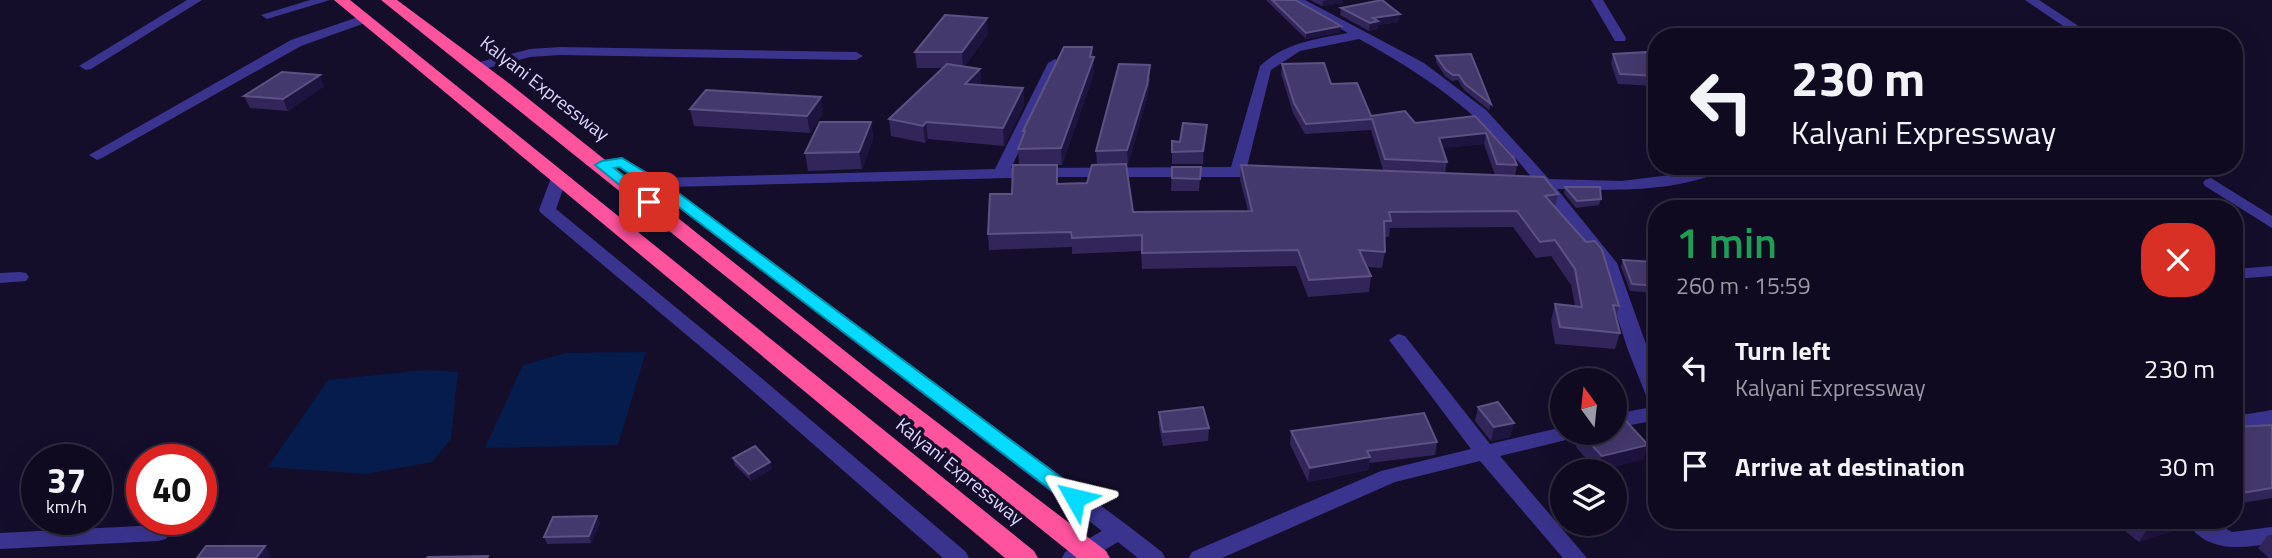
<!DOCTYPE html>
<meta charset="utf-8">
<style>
:root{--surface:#0f0a20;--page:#181329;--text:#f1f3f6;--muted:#9b9aa5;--line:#2f2b3e}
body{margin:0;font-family:"Titillium Web",sans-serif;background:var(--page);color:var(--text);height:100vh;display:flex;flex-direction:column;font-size:26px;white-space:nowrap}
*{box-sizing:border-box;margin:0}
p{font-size:23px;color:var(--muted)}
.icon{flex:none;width:38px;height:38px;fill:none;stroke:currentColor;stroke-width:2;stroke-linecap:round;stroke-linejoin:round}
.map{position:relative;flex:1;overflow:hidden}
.side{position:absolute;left:1648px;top:200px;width:595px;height:329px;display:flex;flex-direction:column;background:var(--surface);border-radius:28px;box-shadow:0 7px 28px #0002,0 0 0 2px var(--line)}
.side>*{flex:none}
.hud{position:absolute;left:1648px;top:28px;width:595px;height:147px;border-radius:28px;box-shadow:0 7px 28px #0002,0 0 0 2px var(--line);background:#0f0a20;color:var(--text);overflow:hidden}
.needle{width:46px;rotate:345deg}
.controls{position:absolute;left:1550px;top:368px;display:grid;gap:14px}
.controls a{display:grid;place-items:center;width:77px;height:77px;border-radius:50%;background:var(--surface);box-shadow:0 7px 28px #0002,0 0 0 2px var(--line);font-size:35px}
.speed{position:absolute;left:21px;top:444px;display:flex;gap:14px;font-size:35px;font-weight:700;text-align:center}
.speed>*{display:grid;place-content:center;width:91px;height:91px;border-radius:50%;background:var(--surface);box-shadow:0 7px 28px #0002,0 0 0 2px var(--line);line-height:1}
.speed small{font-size:18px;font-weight:400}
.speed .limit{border:10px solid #d22;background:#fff;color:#111}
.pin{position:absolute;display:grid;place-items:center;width:60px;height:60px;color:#fff;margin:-30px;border-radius:14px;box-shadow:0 4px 10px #0006}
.me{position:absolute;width:77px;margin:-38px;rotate:307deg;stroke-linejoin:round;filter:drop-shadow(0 0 5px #0008)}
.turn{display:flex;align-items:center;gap:24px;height:147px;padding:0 28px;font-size:32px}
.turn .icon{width:91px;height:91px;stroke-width:2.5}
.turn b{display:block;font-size:49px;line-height:60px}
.round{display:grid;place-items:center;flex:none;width:74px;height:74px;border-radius:28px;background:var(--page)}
.overview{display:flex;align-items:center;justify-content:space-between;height:119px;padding:0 28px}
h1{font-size:42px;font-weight:600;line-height:52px;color:#1e9e55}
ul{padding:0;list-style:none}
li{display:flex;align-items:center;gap:21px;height:98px;padding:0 28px}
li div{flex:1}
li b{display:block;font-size:26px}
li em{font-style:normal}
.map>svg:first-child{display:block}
</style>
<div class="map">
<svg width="2272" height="558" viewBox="0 0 2272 558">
<rect width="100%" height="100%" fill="#140e2b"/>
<g fill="#051c4d">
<path d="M646 352 618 445 485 448 523 365 566 353Z"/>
<path d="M425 370 458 372 451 439 432 462 366 474 268 467 328 380Z"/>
</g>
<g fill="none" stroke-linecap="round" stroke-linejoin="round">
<g fill="#3b348f" fill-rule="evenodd">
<path d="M187 0H202L91 69 86 70 79 66Z"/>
<path d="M310 0H330L267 19 261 15Z"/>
<path d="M1290 0H1305L1424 63 1486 110 1549 179 1621 181 1695 172 1706 166H1722L1720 172C1670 193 1611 190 1557 189L1617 263 1657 375V404L1650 403 1647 398 1628 350 1600 264 1540 188 1520 186 1518 183 1520 180 1532 178C1482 115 1429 77 1359 39L1300 51 1271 70 1247 167 1269 169 1272 172 1269 175 1264 177H1051L671 187 1127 525 1162 552 1165 558H1138L1118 542 1091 558H1062L1065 552 1102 531 662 195 619 167 602 170 594 165 597 162 622 157 657 178 995 169 1048 63 1055 59 1062 63 1011 168 1231 167 1260 66C1284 43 1316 39 1348 33Z"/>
<path d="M1591 0H1603L1626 38 1625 41H1615Z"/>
<path d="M2025 0H2039L2083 29 2082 32H2072Z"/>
<path d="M364 15 368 16V22L301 46 102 158 97 160 89 155 291 40Z"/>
<path d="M560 47 856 52 863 56 856 60 560 55 530 57 477 71 470 67 472 64 530 49Z"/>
<path d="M559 173 567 178 556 209 746 365 966 552 969 558H943L732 373 541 213 539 210 551 178Z"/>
<path d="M2211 178 2272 216V228L2205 186 2203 183 2205 180Z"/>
<path d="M2272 266V276L2235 279V269Z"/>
<path d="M20 272 26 273 29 277 26 281 0 283V273Z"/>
<path d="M1398 334 1405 336 1490 444 1563 427V432H1581L1578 437 1500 456 1587 558H1563L1480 461 1395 482 1222 558H1189L1192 552 1381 471 1471 449 1389 340Z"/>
<path d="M1657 406V420L1615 428V414Z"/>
<path d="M2272 410V424L2235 430V416Z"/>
<path d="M2186 520H2211L2232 532 2272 527V543C2241 549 2204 553 2186 520Z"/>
<path d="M158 525 166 527 169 533 166 539 158 541 0 549V533Z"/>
</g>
<g fill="#ff539e" fill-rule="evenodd">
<path d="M334 0H350L1034 551 1038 558H1005Z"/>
<path d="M381 0H397L506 81 875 375 1106 551 1110 558H1077Z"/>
</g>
</g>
<g fill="#32255a">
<path d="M1266 0H1295L1340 32 1306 39Z"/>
<path d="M1310 0H1343V3L1322 6Z"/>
<path d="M1341 8 1399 22 1378 25 1377 29 1369 31 1340 15Z"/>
<path d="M988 34 964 67 980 69 981 85 1023 88 1024 105 1004 146 928 139 925 143 891 136 889 119 943 68H917L915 52Z"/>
<path d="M1092 47 1094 73 1062 165H1057V184L1087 183 1097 165 1096 151 1150 78 1147 98 1128 164H1126L1133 212 1248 211 1240 180 1241 165 1558 194 1555 207 1619 306 1616 316 1620 333 1615 349 1555 344 1551 321 1555 304 1575 306 1571 285 1551 256 1536 258 1513 227 1390 228 1389 237H1384L1385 252 1382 268 1367 267 1371 276 1369 292 1308 297 1296 266 1142 269 1141 251 1072 254V247L989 250 988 234 1012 194 1019 165 1018 149 1023 136V131Z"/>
<path d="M1471 54 1491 104 1489 110 1464 90 1458 80 1452 81 1445 76 1436 62V56Z"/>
<path d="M1613 54 1657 64V86L1618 84 1611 64Z"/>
<path d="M1282 64 1331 84 1371 116 1415 123 1475 116 1517 165 1515 176 1495 175 1484 144 1442 148 1447 162 1445 173 1383 170 1371 130 1305 134 1293 113 1281 74Z"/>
<path d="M324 86 288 111 250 108 244 96Z"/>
<path d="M690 109 823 114 810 133 694 126Z"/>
<path d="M871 122 873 139 862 169 808 171 805 153Z"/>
<path d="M1207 125 1203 164H1172V141L1180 142Z"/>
<path d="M1172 167H1201L1199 191H1171Z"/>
<path d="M1565 187 1601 199 1599 205 1576 208 1564 193Z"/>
<path d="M1623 260 1657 270V298L1656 295V293L1630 291 1621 267Z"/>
<path d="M1478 407 1514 423 1510 437 1491 441 1475 421Z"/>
<path d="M1159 412 1209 428 1208 441 1163 446 1159 426Z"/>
<path d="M2272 425V498L2235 504V427Z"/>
<path d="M1291 431 1437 442 1435 455 1369 463 1368 470 1308 482 1290 444Z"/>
<path d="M1580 433 1644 459 1597 471 1576 447Z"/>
<path d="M733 458 770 462 772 469 751 481 735 465Z"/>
<path d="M597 516 600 523 591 543 547 544 544 537Z"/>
<path d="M2111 520H2181L2173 531 2139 542Z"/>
<path d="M2268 535H2272V558H2269L2258 548Z"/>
</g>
<g fill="#1e1440">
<path d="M1328 0H1343V3L1322 6 1323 1Z"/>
<path d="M1400 14 1399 22 1378 25 1377 29 1369 31 1370 23 1373 18Z"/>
<path d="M987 18 988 34 963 68 962 52Z"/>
<path d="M1341 26 1340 32 1306 39V33Z"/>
<path d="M1092 47V61L1094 57V73L1062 165 1061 148Z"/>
<path d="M1150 65 1147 98 1128 164 1127 150Z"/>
<path d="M980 69 981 86 965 84Z"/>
<path d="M320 75 324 86 288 111 283 99Z"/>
<path d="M1023 88 1024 105 1004 146 1003 128Z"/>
<path d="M821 97 823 114 810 133 807 116Z"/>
<path d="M871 122 873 139 862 169 859 152Z"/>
<path d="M926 122 928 139 925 143 923 126Z"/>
<path d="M1207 125 1206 136 1203 164V151Z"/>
<path d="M1486 133 1484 144 1437 149 1439 138Z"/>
<path d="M1514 423 1510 437 1491 441 1494 427Z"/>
<path d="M1648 445 1644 459 1597 471 1602 456Z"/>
<path d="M1370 457 1368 470 1308 482 1310 468Z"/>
<path d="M770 462 772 469 751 481 749 474Z"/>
<path d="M597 516 600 523 591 543 589 536Z"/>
<path d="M2174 520H2181L2173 531 2139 542 2148 528Z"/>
<path d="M265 546 272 558H256Z"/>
</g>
<g fill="#44396c" stroke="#5c5283" stroke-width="2">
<path d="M1272 0H1295L1341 26 1306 33Z"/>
<path d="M1382 0 1400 14 1373 18 1378 21 1370 23 1341 8Z"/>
<path d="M945 15 987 18 962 52H915Z"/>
<path d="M1064 47H1092L1090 57H1094L1061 148 1018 149 1025 131H1023Z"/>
<path d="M1646 52 1657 64V76L1620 74 1613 54Z"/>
<path d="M1471 54 1491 104 1465 84 1459 75H1453L1446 70 1436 56Z"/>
<path d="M1324 63 1331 84 1357 83 1371 116 1405 111 1415 123 1475 116 1514 158 1517 165 1497 164 1486 133 1439 138 1447 162 1385 159 1372 119 1306 124 1294 103 1282 64Z"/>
<path d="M947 64 980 69 965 84 1023 88 1003 128 926 122 923 126 889 119Z"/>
<path d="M1119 64 1150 65 1147 85 1127 150 1096 151Z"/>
<path d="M282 72 320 75 283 99 244 96Z"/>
<path d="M706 90 821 97 807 116 690 109Z"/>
<path d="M820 122H871L859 152 805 153Z"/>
<path d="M1183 123 1207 125 1203 151 1172 152V141L1180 142Z"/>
<path d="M1126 164 1133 212 1252 211 1241 165 1544 177 1558 194 1545 196 1586 242 1595 241 1602 250 1619 306 1613 305 1620 333 1560 327 1555 304 1582 307 1575 269 1555 240 1540 242 1517 211 1389 212 1391 221H1384L1385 252 1359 250 1371 276 1309 280 1298 250 1142 253V235L1072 238 1071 232 988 234 990 194H1012L1013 165H1057V184L1087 183 1092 165Z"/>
<path d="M1172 167H1201L1200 179 1172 178Z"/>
<path d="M1565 187H1600L1601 199 1577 201Z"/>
<path d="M1623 260 1654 262 1657 270V286L1632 284Z"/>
<path d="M1498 402 1514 423 1494 427 1478 407Z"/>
<path d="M1203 407 1209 428 1163 432 1159 412Z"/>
<path d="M1424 413 1437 442 1367 451 1370 457 1310 468 1291 431Z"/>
<path d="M1626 421 1648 445 1602 456 1580 433 1615 432V424Z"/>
<path d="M2272 425V488L2235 494V430H2237L2235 427Z"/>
<path d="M755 446 770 462 749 474 733 458Z"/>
<path d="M597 516 589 536 544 537 553 517Z"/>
<path d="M2138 520H2174L2148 528Z"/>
<path d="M206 546H265L256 558H197Z"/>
<path d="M488 556 487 558H427L428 557Z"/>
</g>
<path fill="#04dbff" stroke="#038ea6" stroke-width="2" d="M622 158 673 189 1082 493 1085 498 1082 503H1068L663 195 619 167 614 168 656 202 654 205H644L595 165 602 161Z"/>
<g text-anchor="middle" stroke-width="7" stroke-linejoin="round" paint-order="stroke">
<g font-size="19" fill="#ded8ff" stroke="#140e2b">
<text transform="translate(545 88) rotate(38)" y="7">Kalyani Expressway</text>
<text transform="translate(960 471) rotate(39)" y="7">Kalyani Expressway</text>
</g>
</g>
</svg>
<div class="controls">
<a><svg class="needle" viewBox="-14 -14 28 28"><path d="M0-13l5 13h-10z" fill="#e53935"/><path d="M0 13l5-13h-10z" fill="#9b9aa5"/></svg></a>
<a><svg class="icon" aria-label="layers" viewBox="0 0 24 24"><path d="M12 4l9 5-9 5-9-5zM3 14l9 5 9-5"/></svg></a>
</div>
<div class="speed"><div>37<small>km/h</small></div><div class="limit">40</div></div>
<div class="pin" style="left:649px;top:202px;background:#d93025"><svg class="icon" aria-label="arrive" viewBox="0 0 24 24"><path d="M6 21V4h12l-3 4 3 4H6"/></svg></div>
<svg class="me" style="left:1075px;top:498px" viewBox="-20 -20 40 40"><path d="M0-17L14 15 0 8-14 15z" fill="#04dbff" stroke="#fff" stroke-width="4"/></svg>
<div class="hud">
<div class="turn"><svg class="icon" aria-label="left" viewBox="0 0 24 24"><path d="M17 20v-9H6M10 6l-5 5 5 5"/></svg><div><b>230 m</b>Kalyani Expressway</div></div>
</div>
<section class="side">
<div class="overview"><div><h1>1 min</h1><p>260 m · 15:59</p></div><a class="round" style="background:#d93025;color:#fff"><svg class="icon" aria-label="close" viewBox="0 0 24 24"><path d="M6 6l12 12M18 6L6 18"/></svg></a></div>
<ul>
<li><svg class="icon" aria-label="left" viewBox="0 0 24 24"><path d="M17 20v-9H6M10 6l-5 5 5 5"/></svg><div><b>Turn left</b><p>Kalyani Expressway</p></div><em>230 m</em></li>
<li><svg class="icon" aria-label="arrive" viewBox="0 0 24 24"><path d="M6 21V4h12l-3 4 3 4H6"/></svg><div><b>Arrive at destination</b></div><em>30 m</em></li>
</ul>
</section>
</div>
